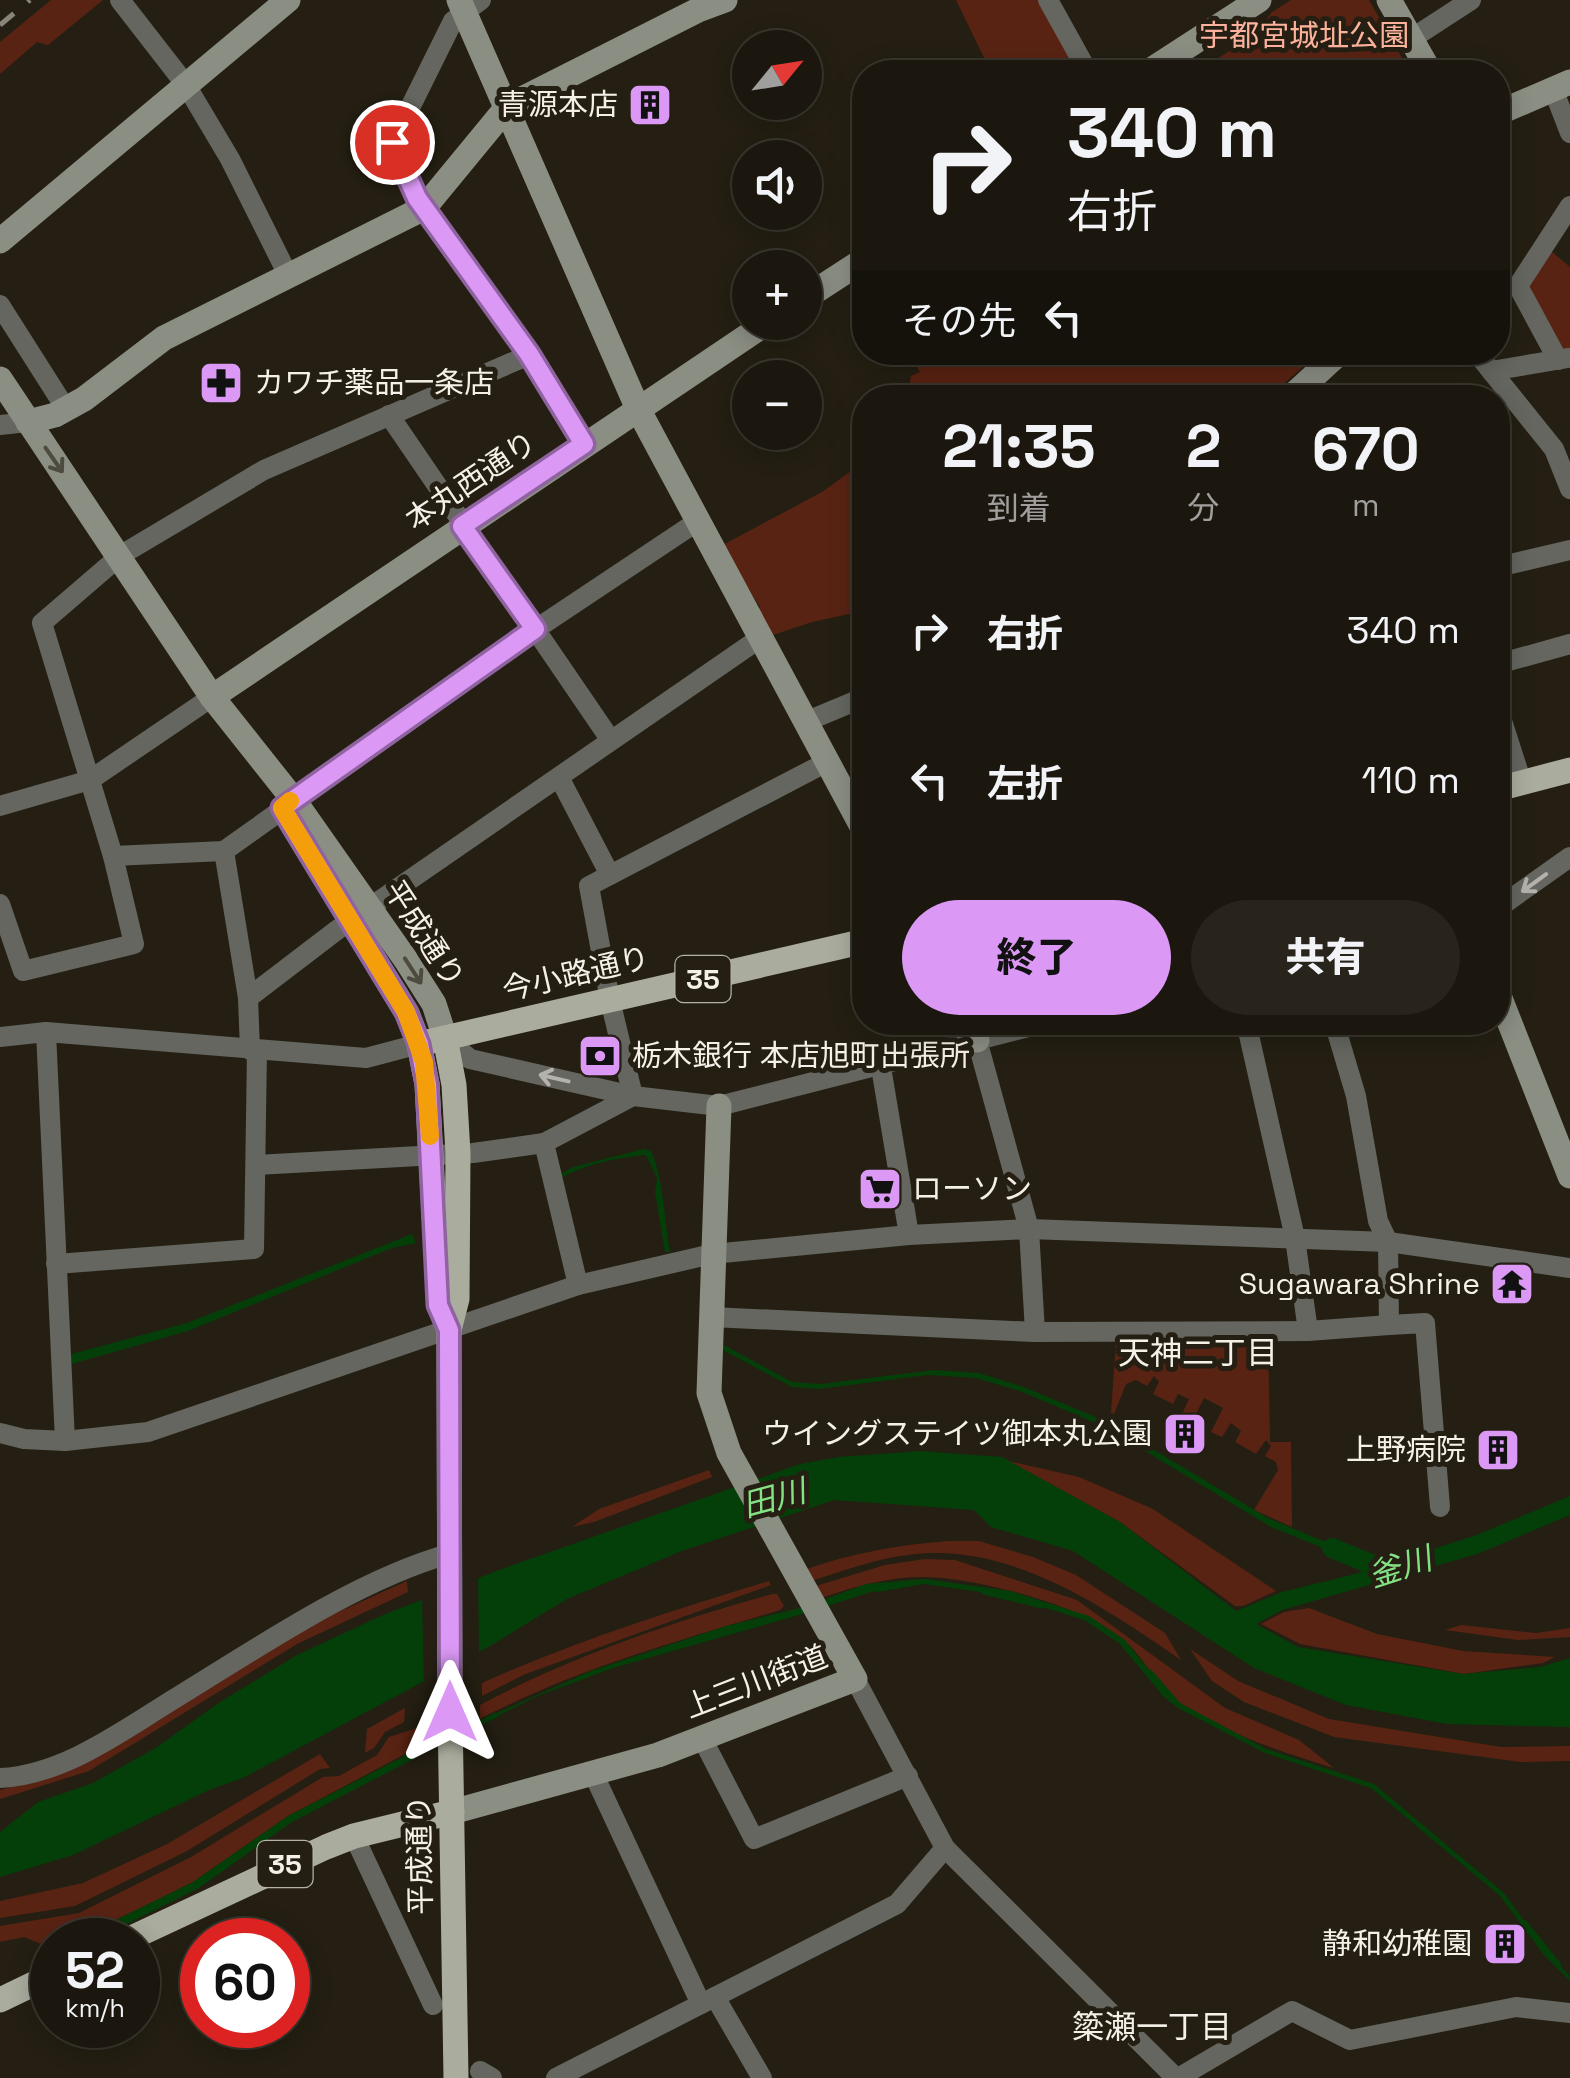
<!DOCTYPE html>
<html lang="ja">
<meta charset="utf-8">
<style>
:root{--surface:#1b170e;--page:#28241c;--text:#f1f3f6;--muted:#a09f9e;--line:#39362e;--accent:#db99f5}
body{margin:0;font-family:"Space Grotesk","Noto Sans JP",sans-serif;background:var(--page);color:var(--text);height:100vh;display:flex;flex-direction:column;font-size:38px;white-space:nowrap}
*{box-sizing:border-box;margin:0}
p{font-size:32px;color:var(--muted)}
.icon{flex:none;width:55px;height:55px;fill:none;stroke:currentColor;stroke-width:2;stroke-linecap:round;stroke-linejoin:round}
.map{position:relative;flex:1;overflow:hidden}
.drawer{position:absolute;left:852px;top:385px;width:658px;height:650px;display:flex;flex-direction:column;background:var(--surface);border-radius:40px;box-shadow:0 5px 25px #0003,0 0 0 2px var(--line)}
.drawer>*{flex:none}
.hud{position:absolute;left:852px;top:60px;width:658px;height:305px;border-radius:40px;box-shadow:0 5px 25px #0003,0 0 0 2px var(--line);background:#1b170e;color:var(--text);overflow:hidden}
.needle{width:65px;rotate:60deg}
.buttons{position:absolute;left:732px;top:30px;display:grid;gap:20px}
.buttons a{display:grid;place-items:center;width:90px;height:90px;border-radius:50%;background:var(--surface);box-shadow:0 5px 25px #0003,0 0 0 2px var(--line);font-size:50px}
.speed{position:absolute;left:30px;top:1918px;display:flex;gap:20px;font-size:50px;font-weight:700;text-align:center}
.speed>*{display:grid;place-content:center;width:130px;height:130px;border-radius:50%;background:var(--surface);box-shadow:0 5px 25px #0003,0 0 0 2px var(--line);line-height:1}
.speed small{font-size:25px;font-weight:400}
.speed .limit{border:15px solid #d22;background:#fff;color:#111}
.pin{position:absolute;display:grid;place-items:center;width:85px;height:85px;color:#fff;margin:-42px;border:5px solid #fff;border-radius:50%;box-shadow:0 2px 10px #0007}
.me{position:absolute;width:110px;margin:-55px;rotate:0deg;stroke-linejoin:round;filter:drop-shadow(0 0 8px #0008)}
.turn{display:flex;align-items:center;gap:35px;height:210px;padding:0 50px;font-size:45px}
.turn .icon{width:130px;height:130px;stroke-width:2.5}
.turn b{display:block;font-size:70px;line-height:85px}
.then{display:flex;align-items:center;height:95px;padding:0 50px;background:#0003;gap:20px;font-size:38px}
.eta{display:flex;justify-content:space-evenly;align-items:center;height:170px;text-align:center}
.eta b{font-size:60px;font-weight:800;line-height:70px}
.action{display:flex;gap:20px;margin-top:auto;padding:20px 50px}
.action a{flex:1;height:115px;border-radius:60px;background:var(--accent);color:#111;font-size:40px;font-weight:800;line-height:115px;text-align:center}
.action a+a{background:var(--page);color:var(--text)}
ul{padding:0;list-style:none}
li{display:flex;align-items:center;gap:30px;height:150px;padding:0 50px}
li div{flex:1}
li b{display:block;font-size:38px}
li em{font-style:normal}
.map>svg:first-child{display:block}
</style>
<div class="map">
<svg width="1570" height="2078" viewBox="0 0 1570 2078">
<rect width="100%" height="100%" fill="#241f12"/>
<g fill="#592313">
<path d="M51 0H103L48 45 37 42 0 74V42Z"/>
<path d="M956 0H1043L1083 72H991Z"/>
<path d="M1291 0H1369L1410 72H1197L1252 36 1272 12Z"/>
<path d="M1551 251 1570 267V352L1563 354 1529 286Z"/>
<path d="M910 353H1319L1269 397H907L911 376 920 372Z"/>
<path d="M865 461V640L854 613 812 622 770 636 755 611 760 607 721 546 822 492Z"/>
<path d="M1268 1340 1270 1442H1291L1292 1527 1254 1510 1278 1470 1276 1462 1265 1456 1271 1446 1266 1440 1256 1454 1235 1442 1241 1431 1231 1423 1222 1437 1211 1432 1223 1408 1204 1398 1193 1420 1182 1414 1189 1399 1178 1394 1173 1404 1153 1394 1159 1382 1154 1376 1147 1386 1136 1380 1126 1384 1114 1414 1111 1413 1116 1342Z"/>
<path d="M1008 1461 1079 1477 1153 1509 1276 1591 1243 1606H1235L1120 1522Z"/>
<path d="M709 1470 712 1477 594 1522 572 1527 599 1509Z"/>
<path d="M948 1541H979L1033 1557 1076 1575 1165 1633 1181 1660C1103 1606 1008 1541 908 1555 875 1559 843 1571 811 1581L804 1570C852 1553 897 1545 948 1541Z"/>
<path d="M925 1559 955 1560 1077 1600 1225 1708 1299 1740 1334 1768C1282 1752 1226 1734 1180 1703 1158 1688 1145 1659 1125 1641 1085 1606 978 1578 925 1577 890 1576 853 1587 821 1598L816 1586 885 1565Z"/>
<path d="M407 1581 408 1592 297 1644 89 1771 0 1799V1790L54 1774 256 1656 334 1614Z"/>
<path d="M769 1581 771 1585 523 1675 482 1696V1683C575 1641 671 1611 769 1581Z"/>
<path d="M772 1594H777L784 1606 780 1610C678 1641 575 1669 480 1719V1705C572 1656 672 1622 772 1594Z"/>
<path d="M1309 1608 1377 1634 1463 1651 1555 1657 1543 1663 1464 1674 1300 1644 1261 1624 1284 1612Z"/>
<path d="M1461 1625 1536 1633 1570 1628V1637L1518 1640 1445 1630Z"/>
<path d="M1190 1649 1238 1681 1329 1719 1501 1747 1570 1746V1761L1521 1762 1334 1737 1244 1702 1212 1681Z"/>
<path d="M405 1708 404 1722 385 1732 374 1748 365 1753 367 1729Z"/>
<path d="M423 1726 426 1743 288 1816 193 1882 75 1940H52V1945L46 1946 24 1937 0 1942V1926L79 1913 191 1857 323 1777 339 1776 377 1755 389 1737Z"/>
<path d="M320 1754 330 1768 320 1769 187 1851 75 1906 0 1918V1901L83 1883 167 1844Z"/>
</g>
<g fill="#043f09">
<path d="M644 1149 651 1151C664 1181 664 1218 670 1252H665L655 1192 657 1178 646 1155C614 1158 585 1164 557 1180V1176L573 1167Z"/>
<path d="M412 1234 416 1243 392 1248 188 1331 68 1365V1355L187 1323Z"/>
<path d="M720 1343 792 1382 821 1384 934 1370 979 1373 1024 1387 1107 1422 1268 1518 1357 1555 1355 1561 1271 1527 1107 1428 1020 1391 976 1378 928 1375 819 1389 792 1387 719 1348Z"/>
<path d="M920 1451 1002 1457 1120 1522 1236 1611 1282 1592 1351 1575 1477 1535 1570 1496V1515L1477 1554 1282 1610 1256 1624 1298 1647 1463 1674 1540 1667 1570 1658V1727L1447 1724 1346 1705 1254 1668 1073 1551 991 1527 974 1510 834 1500 682 1551 567 1599 490 1646 243 1778 209 1790 73 1855 0 1877V1832L38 1802 93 1783 157 1747 217 1704 297 1655 385 1614 499 1570 800 1464 838 1457Z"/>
<path d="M925 1579 1010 1591 1089 1616 1125 1640 1168 1694 1182 1704 1266 1749 1374 1784 1504 1893 1549 1955 1570 1976V1981L1544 1955 1500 1896 1371 1788 1265 1753 1178 1708 1164 1697 1119 1643 1084 1620 1008 1596 924 1584 877 1592 863 1589 806 1613 613 1668 538 1696 491 1719 490 1716 591 1671 726 1626 804 1607 866 1584Z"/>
<path d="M424 1746 423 1754 292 1822 199 1888 95 1940H75L193 1882 288 1816Z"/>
</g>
<path fill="#241f12" d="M478 1572 479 1658 424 1688 422 1594Z"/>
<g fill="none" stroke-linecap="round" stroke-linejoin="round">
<g stroke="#043f09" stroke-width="5">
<path d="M984 1592 1042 1606"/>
<path d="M828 1603 875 1588"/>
<path d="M1150 1672 1176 1702"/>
<path d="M457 1734 496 1715"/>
<path d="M421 1752 443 1741"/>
<path d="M1525 1923 1559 1965"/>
</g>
<path stroke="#043f09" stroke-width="20" d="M1332 1548 1390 1572"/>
<g stroke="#64665f" stroke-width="20">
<path d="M120 0 186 85 230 159 288 275"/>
<path d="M481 0 453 21 393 142 417 198 529 355 584 444"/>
<path d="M1048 0 1088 72"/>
<path d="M1411 39 1471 0"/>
<path d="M1553 89 1570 133"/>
<path d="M0 305 66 409"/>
<path d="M1476 352 1554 449 1570 489"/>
<path d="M1558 360 1518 286 1570 206"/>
<path d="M1491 371 1568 358"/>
<path d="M389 415 610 739"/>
<path d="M0 425 28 422"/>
<path d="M1498 567 1570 550"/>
<path d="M1498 664 1570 644"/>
<path d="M1498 708 1522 783"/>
<path d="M805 722 865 697"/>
<path d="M559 777 610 875"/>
<path d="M0 806 90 780 212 697"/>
<path d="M224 851 530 633 698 521"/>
<path d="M113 856 224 851 248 998"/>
<path d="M0 904 23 971 134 944 113 856 42 623 121 555 264 470 529 355"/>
<path d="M1498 908 1570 857"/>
<path d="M1148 1022 1193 1026 1217 1022"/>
<path d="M1246 1022 1295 1238 1308 1331 1389 1325 1388 1242 1378 1221 1356 1096 1334 1022"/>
<path d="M46 1032 65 1441"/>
<path d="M0 1037 46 1032 366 1058 419 1044"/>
<path d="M445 1038 470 1059 633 1096 719 1106 1048 1022"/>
<path d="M977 1040 1029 1229 1035 1332"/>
<path d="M250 1050 248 998 337 930 760 638"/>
<path d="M881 1067 909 1235"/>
<path d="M256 1165 473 1153 544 1143"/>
<path d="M56 1264 254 1249 257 1050"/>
<path d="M578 1285 544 1143 633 1096 610 1000 589 886 827 762"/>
<path d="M711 1317 1035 1332 1308 1331"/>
<path d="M1389 1325 1425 1323 1440 1507"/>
<path d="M0 1433 24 1439 65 1441 148 1432 578 1285 712 1254 909 1235 1029 1229 1388 1242 1570 1268"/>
<path d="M855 1679 945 1848 1176 2078"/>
<path d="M702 1738 754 1839 908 1776"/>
<path d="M593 1773 701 2004"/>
<path d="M0 1778C61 1775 116 1735 166 1704 250 1653 355 1580 449 1554"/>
<path d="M354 1836 433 2005"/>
<path d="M715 1997 762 2078"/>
<path d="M480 2071 492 2078"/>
<path d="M556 2078 897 1904 945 1848"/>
<path d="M1178 2078 1292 2011 1350 2040 1516 2007 1570 2013"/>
</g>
<g stroke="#8b8e83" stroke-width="25">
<path d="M459 0 638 409 865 832"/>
<path d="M1389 0 1430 72"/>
<path d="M1148 72 1259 0"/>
<path d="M1498 113 1570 82"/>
<path d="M0 241 288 0"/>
<path d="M805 298 865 259"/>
<path d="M0 379 212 697 293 799 406 960 434 1004 445 1038"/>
<path d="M1290 398 1340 352"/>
<path d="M28 422 55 415 84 399 164 338 424 208 508 106 698 10 725 0"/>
<path d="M212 697 768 322"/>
<path d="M292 824 407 1013 419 1044"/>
<path d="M1498 993 1570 1176"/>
<path d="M968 1022 977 1040"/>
<path d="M452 1812 658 1755 855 1679 729 1453 709 1393 719 1106"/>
</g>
<g stroke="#aaad9e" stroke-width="25">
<path d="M1498 789 1570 770"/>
<path d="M445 1038 454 1085 458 1153 457 1299 449 1330V1352L450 1712 456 2078"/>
<path d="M449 1330 439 1305 427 1084 419 1044 865 941"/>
<path d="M127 1940 326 1847 354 1836 452 1812"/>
<path d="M0 2000 52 1975"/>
</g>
<path stroke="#89847a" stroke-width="5" stroke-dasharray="18 18" stroke-linecap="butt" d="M0 25 30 0"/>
</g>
<defs><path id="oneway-shaft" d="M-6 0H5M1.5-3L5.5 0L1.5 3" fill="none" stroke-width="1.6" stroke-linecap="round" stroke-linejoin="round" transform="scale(2.5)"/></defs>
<g stroke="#4d4b3f">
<use href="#oneway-shaft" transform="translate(54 460) rotate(55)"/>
<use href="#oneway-shaft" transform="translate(413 971) rotate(57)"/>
</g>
<g stroke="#b4b2ab">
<use href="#oneway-shaft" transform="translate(1534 883) rotate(144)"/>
<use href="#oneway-shaft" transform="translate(554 1078) rotate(-167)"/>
</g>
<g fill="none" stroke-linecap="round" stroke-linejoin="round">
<defs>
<path id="route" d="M392 142 417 198 529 354 584 444 462 526 535 629 282 808 406 1012 419 1044 427 1084 438 1305 449 1330 450 1712"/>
</defs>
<use href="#route" stroke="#8e639f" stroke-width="25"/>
<use href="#route" stroke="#db99f5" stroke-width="18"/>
<path stroke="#f59e0b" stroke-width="18" d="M290 801 282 808 406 1012 424 1062 430 1136"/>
</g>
<defs>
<symbol id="building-square" viewBox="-11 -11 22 22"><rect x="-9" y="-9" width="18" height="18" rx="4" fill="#db99f5" stroke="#241f12"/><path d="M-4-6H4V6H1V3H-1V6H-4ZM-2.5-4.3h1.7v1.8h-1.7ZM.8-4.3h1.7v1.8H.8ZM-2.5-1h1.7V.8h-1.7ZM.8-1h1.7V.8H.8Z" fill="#111"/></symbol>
<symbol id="pharmacy-square" viewBox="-11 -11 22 22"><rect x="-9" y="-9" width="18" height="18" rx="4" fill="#db99f5" stroke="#241f12"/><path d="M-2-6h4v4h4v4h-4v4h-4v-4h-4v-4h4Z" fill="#111"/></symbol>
<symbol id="bank-square" viewBox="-11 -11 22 22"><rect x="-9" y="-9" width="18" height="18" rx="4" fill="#db99f5" stroke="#241f12"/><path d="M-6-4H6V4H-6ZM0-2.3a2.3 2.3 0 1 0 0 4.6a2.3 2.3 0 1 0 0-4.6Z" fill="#111"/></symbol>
<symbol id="supermarket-square" viewBox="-11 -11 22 22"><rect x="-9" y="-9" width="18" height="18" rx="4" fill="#db99f5" stroke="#241f12"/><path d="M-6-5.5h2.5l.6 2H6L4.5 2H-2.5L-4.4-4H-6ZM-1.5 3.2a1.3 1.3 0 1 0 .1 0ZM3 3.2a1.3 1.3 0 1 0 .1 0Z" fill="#111"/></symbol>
<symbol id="temple-square" viewBox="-11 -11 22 22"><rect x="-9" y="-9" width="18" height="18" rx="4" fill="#db99f5" stroke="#241f12"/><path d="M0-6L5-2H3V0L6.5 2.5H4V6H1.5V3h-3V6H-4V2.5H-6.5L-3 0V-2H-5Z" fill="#111"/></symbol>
</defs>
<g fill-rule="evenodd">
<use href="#building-square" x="625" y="80" width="50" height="50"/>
<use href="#pharmacy-square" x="196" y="358" width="50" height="50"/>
<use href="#bank-square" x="575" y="1031" width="50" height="50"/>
<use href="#supermarket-square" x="855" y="1164" width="50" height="50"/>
<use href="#temple-square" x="1487" y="1259" width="50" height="50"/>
<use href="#building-square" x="1160" y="1409" width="50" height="50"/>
<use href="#building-square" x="1473" y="1425" width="50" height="50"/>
<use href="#building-square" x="1480" y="1919" width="50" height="50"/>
</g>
<g text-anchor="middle" stroke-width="10" stroke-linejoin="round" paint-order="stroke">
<g fill="#241f12" stroke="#b6b2a8" stroke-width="2.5">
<rect x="675.5" y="956" width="55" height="46" rx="8"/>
<rect x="257.5" y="1841" width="55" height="46" rx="8"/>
</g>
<g font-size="28" font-weight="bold" fill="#f5f1e9">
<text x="703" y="989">35</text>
<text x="285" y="1874">35</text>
</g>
<g font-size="30" fill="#fdb29d" stroke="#241f12">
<text x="1304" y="46">宇都宮城址公園</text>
</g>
<g font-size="30" fill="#f5f1e9" stroke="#241f12" text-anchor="end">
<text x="618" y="115">青源本店</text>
<text x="254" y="393" text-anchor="start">カワチ薬品一条店</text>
<text x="632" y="1066" text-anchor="start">栃木銀行 本店旭町出張所</text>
<text x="912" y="1199" text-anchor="start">ローソン</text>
<text x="1480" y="1294">Sugawara Shrine</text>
<text x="1152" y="1444">ウイングステイツ御本丸公園</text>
<text x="1466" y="1460">上野病院</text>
<text x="1472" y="1954">静和幼稚園</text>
</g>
<g font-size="30" fill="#f5f1e9" stroke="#241f12">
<text transform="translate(471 481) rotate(-34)" y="10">本丸西通り</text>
<text transform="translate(424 934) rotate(57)" y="10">平成通り</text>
<text transform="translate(576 974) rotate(-13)" y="10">今小路通り</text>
<text transform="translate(756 1682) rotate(-21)" y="10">上三川街道</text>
<text transform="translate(420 1855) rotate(-91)" y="10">平成通り</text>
</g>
<g font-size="32" fill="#f5f1e9" stroke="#241f12">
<text x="1198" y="1364">天神二丁目</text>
<text x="1152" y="2038">簗瀬一丁目</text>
</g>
<g font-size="32" font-style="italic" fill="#85e284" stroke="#241f12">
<text transform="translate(774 1498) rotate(-15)" y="11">田川</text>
<text transform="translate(1400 1567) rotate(-18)" y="11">釜川</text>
</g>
</g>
</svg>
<div class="buttons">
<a><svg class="needle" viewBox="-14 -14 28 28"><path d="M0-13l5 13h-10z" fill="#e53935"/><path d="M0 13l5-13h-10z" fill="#a09f9e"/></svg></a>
<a><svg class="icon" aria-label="sound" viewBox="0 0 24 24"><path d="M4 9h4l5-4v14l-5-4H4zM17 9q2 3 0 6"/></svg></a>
<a>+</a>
<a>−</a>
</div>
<div class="speed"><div>52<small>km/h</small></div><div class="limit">60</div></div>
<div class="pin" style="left:392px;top:142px;background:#d93025"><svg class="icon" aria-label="arrive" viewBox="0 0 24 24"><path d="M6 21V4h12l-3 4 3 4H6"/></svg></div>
<svg class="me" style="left:450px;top:1712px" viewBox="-20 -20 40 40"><path d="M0-17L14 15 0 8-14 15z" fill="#db99f5" stroke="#fff" stroke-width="4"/></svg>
<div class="hud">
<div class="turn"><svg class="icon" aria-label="right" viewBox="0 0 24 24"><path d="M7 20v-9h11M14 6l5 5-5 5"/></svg><div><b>340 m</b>右折</div></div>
<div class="then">その先<svg class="icon" aria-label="left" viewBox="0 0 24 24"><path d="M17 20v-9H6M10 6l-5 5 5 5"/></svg></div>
</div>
<section class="drawer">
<div class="eta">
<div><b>21:35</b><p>到着</p></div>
<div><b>2</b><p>分</p></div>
<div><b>670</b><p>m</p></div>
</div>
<ul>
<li><svg class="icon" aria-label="right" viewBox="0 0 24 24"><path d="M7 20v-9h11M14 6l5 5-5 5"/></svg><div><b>右折</b></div><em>340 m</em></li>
<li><svg class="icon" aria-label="left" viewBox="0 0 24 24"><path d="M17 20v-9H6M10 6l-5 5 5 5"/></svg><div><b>左折</b></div><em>110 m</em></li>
</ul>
<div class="action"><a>終了</a><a>共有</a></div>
</section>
</div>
